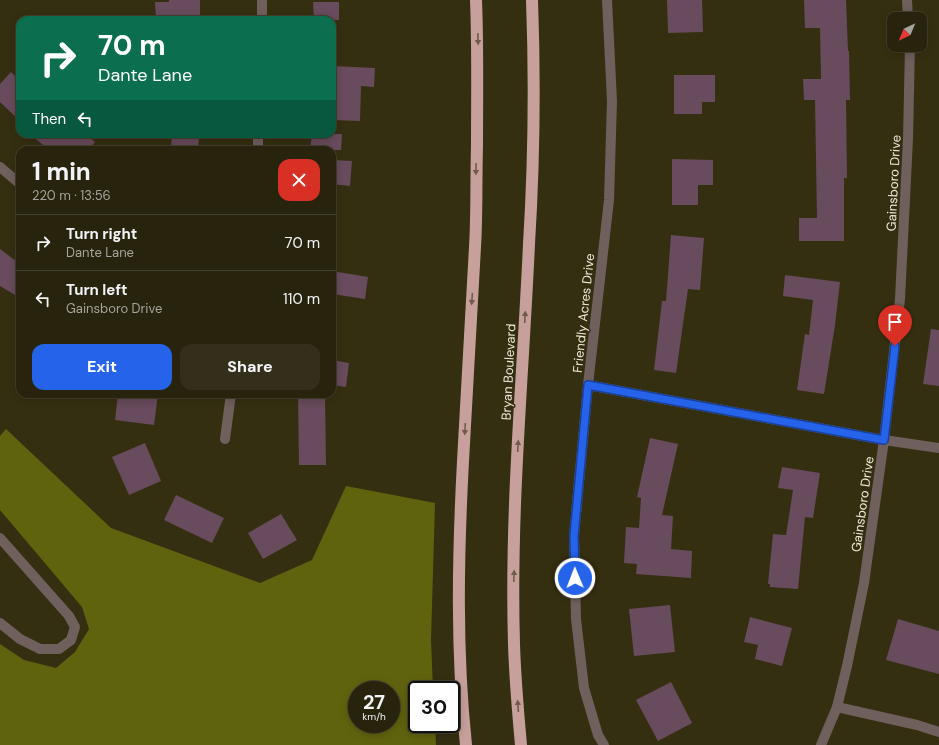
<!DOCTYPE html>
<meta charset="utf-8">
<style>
:root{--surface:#28230d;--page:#342f1b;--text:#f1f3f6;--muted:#a5a49d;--line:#44402e;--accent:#2563eb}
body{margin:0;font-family:"DM Sans",sans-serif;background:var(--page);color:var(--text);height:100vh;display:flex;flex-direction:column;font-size:15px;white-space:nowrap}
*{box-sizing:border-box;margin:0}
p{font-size:13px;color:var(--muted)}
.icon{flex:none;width:22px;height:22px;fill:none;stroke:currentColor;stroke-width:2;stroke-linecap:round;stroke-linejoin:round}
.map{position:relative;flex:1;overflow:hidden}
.side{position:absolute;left:16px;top:146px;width:320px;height:252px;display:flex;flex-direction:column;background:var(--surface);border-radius:12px;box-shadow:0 2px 10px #0003,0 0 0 1px var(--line)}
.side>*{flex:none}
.top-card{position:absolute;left:16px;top:16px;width:320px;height:122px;border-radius:12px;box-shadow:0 2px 10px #0003,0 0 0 1px var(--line);background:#0b6e4f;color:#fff;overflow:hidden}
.needle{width:26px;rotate:224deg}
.fabs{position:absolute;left:887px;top:12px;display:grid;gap:8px}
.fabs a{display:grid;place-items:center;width:40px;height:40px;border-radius:8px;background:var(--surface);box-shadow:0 2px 10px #0003,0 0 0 1px var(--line);font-size:20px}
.speed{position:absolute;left:348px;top:681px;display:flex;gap:8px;font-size:20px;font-weight:700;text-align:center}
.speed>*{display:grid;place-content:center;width:52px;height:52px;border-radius:50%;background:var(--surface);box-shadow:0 2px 10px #0003,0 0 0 1px var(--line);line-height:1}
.speed small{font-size:10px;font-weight:400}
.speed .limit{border:2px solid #111;border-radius:6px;background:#fff;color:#111}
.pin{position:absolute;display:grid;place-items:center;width:34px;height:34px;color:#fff;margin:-41px -17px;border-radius:50% 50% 50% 0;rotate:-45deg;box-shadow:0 0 4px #0007}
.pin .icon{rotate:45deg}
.me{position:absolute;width:44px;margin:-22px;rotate:359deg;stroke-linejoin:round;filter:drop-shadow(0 0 3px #0008)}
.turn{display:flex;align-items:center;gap:14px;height:84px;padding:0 16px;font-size:18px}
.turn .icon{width:52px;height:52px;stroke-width:2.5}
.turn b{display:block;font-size:28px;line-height:34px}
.then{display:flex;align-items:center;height:38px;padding:0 16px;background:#0003;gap:8px;font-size:15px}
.round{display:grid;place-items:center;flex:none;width:42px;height:42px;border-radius:12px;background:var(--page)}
.summary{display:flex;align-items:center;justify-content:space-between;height:68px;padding:0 16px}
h1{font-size:24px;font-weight:800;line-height:30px}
.button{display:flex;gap:8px;margin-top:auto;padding:8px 16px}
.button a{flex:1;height:46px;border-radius:12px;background:var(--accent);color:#fff;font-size:16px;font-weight:800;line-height:46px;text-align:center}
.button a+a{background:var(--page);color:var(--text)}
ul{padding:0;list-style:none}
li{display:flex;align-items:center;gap:12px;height:56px;padding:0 16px;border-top:1px solid var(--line)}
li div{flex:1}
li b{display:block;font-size:15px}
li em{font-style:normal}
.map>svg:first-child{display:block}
</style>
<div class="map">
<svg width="939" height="745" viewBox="0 0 939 745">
<rect width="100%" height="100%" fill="#352f11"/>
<path fill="#60630e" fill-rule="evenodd" d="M6 429 111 528 260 583 312 560 346 486 435 503 431 640 433 690H417V724H435L436 745H0V644L24 660 56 668 75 652 89 629 82 607 0 510V436ZM357 690H391V724H357Z"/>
<g fill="#684b5c">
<path d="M169 0H200V20H156L155 2H169Z"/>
<path d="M667 0H702L703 32 668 33Z"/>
<path d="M804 0H846L848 51H849L850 100H846L847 178H844V241H799V218H817L815 100H804L803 79H821L820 28H805Z"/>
<path d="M313 2H339V20H314Z"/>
<path d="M332 66 375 68 374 87 361 86 360 121 332 120Z"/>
<path d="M11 72 20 81V121L0 102V84Z"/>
<path d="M674 75H715V102H702V114H674Z"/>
<path d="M30 134H85L95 142 88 150H49Z"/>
<path d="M172 134H199L198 150H171Z"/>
<path d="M312 134H342L341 150H310Z"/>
<path d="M672 159 713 160V185H698V205H672Z"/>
<path d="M332 160 352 161 350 186 332 184Z"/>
<path d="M671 235 704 238 700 290 688 289 676 373 654 370 662 301H666Z"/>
<path d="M0 249 20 264V298L0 286Z"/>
<path d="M332 271 368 277 365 299 332 294Z"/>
<path d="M785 275 840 282 835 325 824 394 797 390 805 334 809 335 813 300 783 296Z"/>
<path d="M931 329 939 330V386L923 384Z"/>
<path d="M332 360 349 363 346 387 332 385Z"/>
<path d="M118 394H158L154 425 115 420Z"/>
<path d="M298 394H325L326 465H299Z"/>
<path d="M650 438 678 444 662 515 673 516 671 549 692 551 691 578 636 574 637 564 624 563 626 527 639 528 641 498 637 497Z"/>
<path d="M145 443 161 481 129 495 112 457Z"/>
<path d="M782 467 820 473 813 518 805 517 798 589 770 587V584H768L773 534 786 535 793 490 778 488Z"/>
<path d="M176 495 224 518 212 543 164 520Z"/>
<path d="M281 514 297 540 263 559 248 533Z"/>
<path d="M670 605 675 652 634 656 629 609Z"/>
<path d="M750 617 792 628 782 666 755 659 758 645 744 642Z"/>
<path d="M898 619 939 631V674L886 660Z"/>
<path d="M671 682 692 723 658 741 636 700Z"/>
</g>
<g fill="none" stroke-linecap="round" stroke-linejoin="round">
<g stroke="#6f5f5d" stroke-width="10">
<path d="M907 0 908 19"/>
<path d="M262 20V0"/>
<path d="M258 150V134"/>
<path d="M0 167 20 184"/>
<path d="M588 385 884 440 939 448"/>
<path d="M225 439 231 394"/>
<path d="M0 538 69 616 75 627 71 640 59 649H40L20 639 0 623"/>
<path d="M837 707 917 725 939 732"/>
<path d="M604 745 598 735 584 688 576 619 574 536 588 385 609 200 612 101 607 0"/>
<path d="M821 745 837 707 847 666 864 583 884 440 900 299 908 139 910 45"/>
</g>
<g stroke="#c7a09b" stroke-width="12">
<path d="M466 745C456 651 458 555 463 461 467 389 471 318 475 247 477 214 476 180 477 146 477 97 478 49 476 0"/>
<path d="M521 745C518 712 515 678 514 644 510 510 523 377 529 244 534 163 535 81 532 0"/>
</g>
</g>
<defs><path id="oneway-solid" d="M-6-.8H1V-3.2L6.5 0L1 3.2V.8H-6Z"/></defs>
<g fill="#6f5c48">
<use href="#oneway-solid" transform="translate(478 39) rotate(89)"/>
<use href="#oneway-solid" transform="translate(476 169) rotate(91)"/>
<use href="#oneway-solid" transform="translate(472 299) rotate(94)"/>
<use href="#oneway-solid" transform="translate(525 317) rotate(-87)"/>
<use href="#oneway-solid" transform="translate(465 429) rotate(93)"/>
<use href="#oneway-solid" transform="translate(518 446) rotate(-87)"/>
<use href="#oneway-solid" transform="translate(514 576) rotate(-88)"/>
<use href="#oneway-solid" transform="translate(518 706) rotate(-94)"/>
</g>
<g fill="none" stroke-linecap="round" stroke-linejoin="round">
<defs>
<path id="route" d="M575 578 574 536 588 385 884 440 895 346"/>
</defs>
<use href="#route" stroke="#184099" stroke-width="10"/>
<use href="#route" stroke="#2563eb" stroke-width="7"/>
</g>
<g text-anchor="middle" stroke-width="3" stroke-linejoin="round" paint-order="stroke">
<g font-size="13" fill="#ece9d7" stroke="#352f11">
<text transform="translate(893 183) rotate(-87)" y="5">Gainsboro Drive</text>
<text transform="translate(583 313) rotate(-84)" y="5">Friendly Acres Drive</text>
<text transform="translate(508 372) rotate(-87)" y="5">Bryan Boulevard</text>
<text transform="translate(862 504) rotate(-82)" y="5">Gainsboro Drive</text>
</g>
</g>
</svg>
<div class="fabs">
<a><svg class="needle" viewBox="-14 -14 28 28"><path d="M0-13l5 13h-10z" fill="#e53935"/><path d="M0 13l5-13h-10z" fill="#a5a49d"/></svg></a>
</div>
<div class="speed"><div>27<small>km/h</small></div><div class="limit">30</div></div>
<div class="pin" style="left:895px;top:346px;background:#d93025"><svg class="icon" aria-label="arrive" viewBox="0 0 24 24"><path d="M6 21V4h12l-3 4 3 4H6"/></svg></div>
<svg class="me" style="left:575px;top:578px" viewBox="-20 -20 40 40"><circle r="17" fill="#2563eb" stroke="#fff" stroke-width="3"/><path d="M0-11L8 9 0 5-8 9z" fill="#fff"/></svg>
<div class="top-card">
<div class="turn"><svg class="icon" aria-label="right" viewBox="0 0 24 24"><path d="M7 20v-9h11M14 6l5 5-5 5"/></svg><div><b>70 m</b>Dante Lane</div></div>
<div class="then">Then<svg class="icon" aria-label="left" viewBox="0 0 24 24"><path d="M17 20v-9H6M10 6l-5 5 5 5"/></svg></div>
</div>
<section class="side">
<div class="summary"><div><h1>1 min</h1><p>220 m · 13:56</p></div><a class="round" style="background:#d93025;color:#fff"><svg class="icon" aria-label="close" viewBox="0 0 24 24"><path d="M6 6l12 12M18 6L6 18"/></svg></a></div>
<ul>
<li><svg class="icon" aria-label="right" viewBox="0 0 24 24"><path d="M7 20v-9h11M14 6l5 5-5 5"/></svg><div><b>Turn right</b><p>Dante Lane</p></div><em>70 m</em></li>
<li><svg class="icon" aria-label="left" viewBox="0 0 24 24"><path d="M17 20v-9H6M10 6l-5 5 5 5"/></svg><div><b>Turn left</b><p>Gainsboro Drive</p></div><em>110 m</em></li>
</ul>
<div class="button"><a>Exit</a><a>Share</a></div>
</section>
</div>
